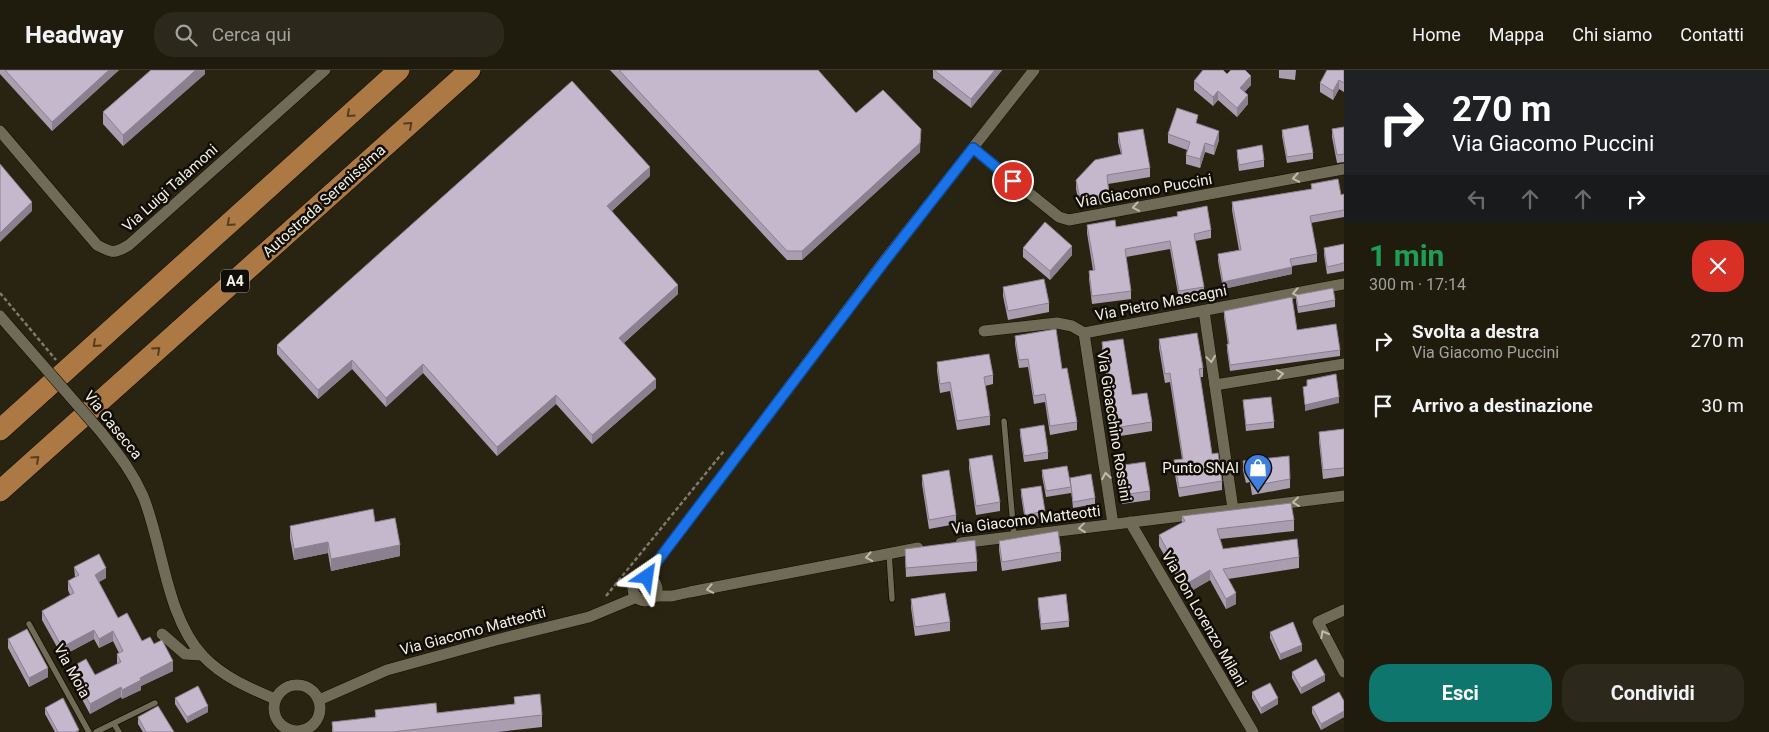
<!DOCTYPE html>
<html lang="it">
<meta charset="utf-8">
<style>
:root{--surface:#1f1b0d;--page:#2c281b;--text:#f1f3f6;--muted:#a1a19d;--line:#3c392e;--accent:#0f766e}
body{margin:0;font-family:Roboto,sans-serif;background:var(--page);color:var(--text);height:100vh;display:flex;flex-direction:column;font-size:19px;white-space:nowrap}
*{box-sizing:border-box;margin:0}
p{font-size:16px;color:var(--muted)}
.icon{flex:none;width:28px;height:28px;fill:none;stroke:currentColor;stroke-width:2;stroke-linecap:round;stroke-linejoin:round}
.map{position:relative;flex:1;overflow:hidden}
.drawer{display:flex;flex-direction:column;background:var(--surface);width:425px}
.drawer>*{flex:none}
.top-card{background:#202124;color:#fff;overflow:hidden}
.pin{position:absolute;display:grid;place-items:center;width:42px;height:42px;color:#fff;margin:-21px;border:2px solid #fff;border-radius:50%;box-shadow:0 1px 5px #0007}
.me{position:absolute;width:55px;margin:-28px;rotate:32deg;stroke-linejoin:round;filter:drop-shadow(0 0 4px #0008)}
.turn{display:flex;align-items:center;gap:18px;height:105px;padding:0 25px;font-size:22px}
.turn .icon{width:65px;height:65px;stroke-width:2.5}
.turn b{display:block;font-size:35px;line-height:42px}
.lanes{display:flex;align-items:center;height:48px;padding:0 25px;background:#0003;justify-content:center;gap:25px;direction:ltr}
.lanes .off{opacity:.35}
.round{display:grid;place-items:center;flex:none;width:52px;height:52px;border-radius:20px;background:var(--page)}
.summary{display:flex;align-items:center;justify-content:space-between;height:85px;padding:0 25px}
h1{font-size:30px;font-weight:700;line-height:38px;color:#1e9e55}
.action{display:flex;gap:10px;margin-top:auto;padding:10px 25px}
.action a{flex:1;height:58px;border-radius:20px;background:var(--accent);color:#fff;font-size:20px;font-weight:700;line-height:58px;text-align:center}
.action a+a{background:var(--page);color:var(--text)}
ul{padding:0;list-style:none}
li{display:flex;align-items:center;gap:15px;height:65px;padding:0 25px}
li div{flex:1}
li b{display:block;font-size:19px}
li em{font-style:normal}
header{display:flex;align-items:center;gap:30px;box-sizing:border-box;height:70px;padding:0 25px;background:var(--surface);border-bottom:1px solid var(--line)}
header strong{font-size:24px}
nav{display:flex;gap:28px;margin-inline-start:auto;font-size:18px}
.search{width:350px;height:45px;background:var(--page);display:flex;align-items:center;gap:12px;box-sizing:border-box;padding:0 18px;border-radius:20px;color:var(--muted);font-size:19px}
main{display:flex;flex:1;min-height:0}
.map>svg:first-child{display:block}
</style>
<header>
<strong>Headway</strong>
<div class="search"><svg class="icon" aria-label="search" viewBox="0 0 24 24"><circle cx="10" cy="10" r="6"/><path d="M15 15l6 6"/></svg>Cerca qui</div>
<nav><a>Home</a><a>Mappa</a><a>Chi siamo</a><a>Contatti</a></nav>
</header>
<main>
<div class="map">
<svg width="1344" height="662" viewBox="0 0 1344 662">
<rect width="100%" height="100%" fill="#292411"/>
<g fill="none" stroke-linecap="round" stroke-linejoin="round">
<defs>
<g id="service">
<path d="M1004 351 1014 466"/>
<path d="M889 483 892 529"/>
<path d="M29 554 89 662"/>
<path d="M114 654 119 662"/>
<path d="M96 662 155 633"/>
</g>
<g id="minor">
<path d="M0 61 97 175C112 183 114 184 129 175L325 0"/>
<path d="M973 78 1059 147 1069 150 1344 99"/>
<path d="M1204 241 1233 439"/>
<path d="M984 261 1057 253 1072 256 1084 263 1344 214"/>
<path d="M1084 263 1113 454"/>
<path d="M1215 315 1344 294"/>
<path d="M101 362C118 384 132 401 143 426 163 475 166 547 203 586 223 607 249 618 275 629"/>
<path d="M1130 452 1253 662"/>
<path d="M961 473 1344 426"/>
<path d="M647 507 659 489 883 192 1034 0"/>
<circle cx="645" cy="519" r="12"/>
<path d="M655 526H672L690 522 918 478"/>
<path d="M1344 540 1318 552 1344 602"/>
<path d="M162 564 185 584 202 585"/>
<circle cx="297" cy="638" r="23"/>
<path d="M319 630 387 600 496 570 589 547 637 527"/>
</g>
<g id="motorway">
<path d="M0 360 399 0"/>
<path d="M0 421 470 0"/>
</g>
</defs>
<use href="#service" stroke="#110d00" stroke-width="7"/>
<use href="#minor" stroke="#110d00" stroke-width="12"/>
<use href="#motorway" stroke="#110d00" stroke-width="22"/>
<path stroke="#7f7a6a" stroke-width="2.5" stroke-dasharray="4 2.5" stroke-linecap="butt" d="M606 526 724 381"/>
<use href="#service" stroke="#706b56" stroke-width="5.5"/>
<use href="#minor" stroke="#706b56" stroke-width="11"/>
<use href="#motorway" stroke="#ac7843" stroke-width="21"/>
<defs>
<path id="minor-bridge" d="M0 246 101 362"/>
</defs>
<use href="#minor-bridge" stroke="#110d00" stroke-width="12" stroke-linecap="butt"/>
<path stroke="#7f7a6a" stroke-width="2.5" stroke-dasharray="4 2.5" stroke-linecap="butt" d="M0 223 56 290"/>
<use href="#minor-bridge" stroke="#706b56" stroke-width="11"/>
</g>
<g fill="#a99daf">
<path d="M0 0H119L52 61 0 4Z"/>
<path d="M205 0V4L123 76 103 54V42Z"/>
<path d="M610 0H818L856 43 920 82 802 190H787Z"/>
<path d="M933 0H1002L971 38 933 8Z"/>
<path d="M1279 0H1296L1295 10 1279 8Z"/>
<path d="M1344 0V22L1339 19 1333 30 1320 22V13Z"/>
<path d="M1227 4 1251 15 1244 22 1248 34 1237 47 1218 30 1213 36 1194 20V11Z"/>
<path d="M1198 54 1219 70 1214 85 1205 82 1200 98 1186 94V85L1187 80 1168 73V64Z"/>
<path d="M1344 57V92L1337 93 1332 67V59Z"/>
<path d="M1282 60 1313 83V89L1287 93 1282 66Z"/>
<path d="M1118 63 1150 98V107L1108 114 1109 133 1080 138 1076 119V110L1121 84 1118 72Z"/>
<path d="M1237 80 1264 90V97L1239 101 1237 86Z"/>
<path d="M650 106 612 141 678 224 624 273 656 318 592 374 556 334 497 386 423 303 386 337 352 299 318 329 277 284V275Z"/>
<path d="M1311 114 1341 125 1344 124V147L1311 153 1317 184V192L1292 196V204L1223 219 1218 191V184L1239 180 1232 140V132L1311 119Z"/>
<path d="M1177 142 1211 160V168L1195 171 1204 217V225L1179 229 1170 179 1126 187 1131 221V229L1092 234 1089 209V201L1093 200 1087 163V155L1116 157 1177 146Z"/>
<path d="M1344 174V201L1327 204 1324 185V178Z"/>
<path d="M1023 178 1072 185 1050 210 1023 187Z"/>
<path d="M1003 217 1049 233V242L1008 250 1003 226Z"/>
<path d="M1296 225 1335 230V237L1298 243 1296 231Z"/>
<path d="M1224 241 1297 260 1340 280V286L1230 301 1227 280V274H1228L1224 247Z"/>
<path d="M1015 266 1062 299 1077 352V360L1050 365 1045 332 1034 334 1028 297 1019 298 1015 274Z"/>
<path d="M1159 269 1203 298V307H1200L1212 384 1222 411V420L1179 427 1174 399V390L1182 389 1170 312 1165 313 1159 278Z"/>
<path d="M1102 272 1132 325 1152 352V361L1114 367 1110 338V329L1102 281Z"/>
<path d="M937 292 993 305V314L985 316 990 346V355L957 360 950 321 940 323 937 301Z"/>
<path d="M1243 330 1274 352V358L1246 361Z"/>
<path d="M1020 359 1048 382V389L1024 392 1020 365Z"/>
<path d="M1344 359V406L1323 409 1319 371V362Z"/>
<path d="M969 389 1000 432V441L976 445 969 398Z"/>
<path d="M1243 391 1290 409V418L1252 425 1250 412 1246 413 1243 400Z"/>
<path d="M1117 396 1150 421V430L1122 434 1117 405Z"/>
<path d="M1042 400 1070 411 1095 428V434L1073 438 1071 419V423L1046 427 1042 406Z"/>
<path d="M922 405 956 445V454L929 459 922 414Z"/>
<path d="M1021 419 1045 441V448L1025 451 1021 425Z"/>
<path d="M1182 446 1294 450V461L1220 469 1223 479 1299 487V498L1228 509 1236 534 1226 539 1210 510 1186 524 1159 476V465L1182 453Z"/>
<path d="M375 452 400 486 331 501 328 483 294 490 290 468V456Z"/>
<path d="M999 471 1061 482V491L1002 501 999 480Z"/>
<path d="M905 479 977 492V501L906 507Z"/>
<path d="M74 497 106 508 99 512 118 548 142 571 154 574 173 601 141 616V620L122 629 121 627 90 644 70 607V598L95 605 117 594V584L119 583 113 571 99 578 94 569 62 586 42 550V541L70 525 68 520V511L75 507Z"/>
<path d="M1038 528 1069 551V557L1041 560 1038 534Z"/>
<path d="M911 529 950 552V561L915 566 911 538Z"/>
<path d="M1270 562 1302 581 1280 590 1270 568Z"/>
<path d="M8 569 48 607 29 617 8 578Z"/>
<path d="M1292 602 1325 611 1301 624 1292 608Z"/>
<path d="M1252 622 1278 634 1261 644 1252 628Z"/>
<path d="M514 627 542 645V657L498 662H332V652L375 648V640L437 643 514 634Z"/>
<path d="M175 628 208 642 187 653 175 634Z"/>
<path d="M1344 631V647L1321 660 1312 643V637Z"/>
<path d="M45 638 79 662H55L45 644Z"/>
<path d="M138 647 174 662H143L138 654Z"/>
</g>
<g fill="#8a808f">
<path d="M109 0H119L52 61V52Z"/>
<path d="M196 0H205V4L123 76V65Z"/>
<path d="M995 0H1002L971 38V29Z"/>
<path d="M1251 6V15L1240 27V18Z"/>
<path d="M1339 10V19L1333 30V21Z"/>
<path d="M1218 21V30L1213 36V27Z"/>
<path d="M1248 25V34L1237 47V38Z"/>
<path d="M921 59 920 82 802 190V181Z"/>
<path d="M1219 61V70L1214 85V76Z"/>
<path d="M1205 73V82L1200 98V89Z"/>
<path d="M650 97V106L607 145V136Z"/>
<path d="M32 132V141L0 172V163Z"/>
<path d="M1072 176V185L1050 210V201Z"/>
<path d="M1292 197V204L1223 219V212Z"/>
<path d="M678 215V224L619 277V268Z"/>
<path d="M352 290V299L318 329V320Z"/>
<path d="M423 294V303L386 337V328Z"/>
<path d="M656 309V318L592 374V365Z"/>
<path d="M556 325V334L497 386V377Z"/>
<path d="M1339 327V333L1305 341V335Z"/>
<path d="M328 472V483L294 490V479Z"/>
<path d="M400 475V486L331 501V489Z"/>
<path d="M106 498V508L95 514V505Z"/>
<path d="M1210 500V510L1186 524V514Z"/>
<path d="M1236 523V534L1226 539V529Z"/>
<path d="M94 560V569L62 586V577Z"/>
<path d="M113 561V571L99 578V569Z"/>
<path d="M1302 575V581L1280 590V584Z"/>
<path d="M173 591V601L141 616V620L122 629V620L140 608Z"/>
<path d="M48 598V607L29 617V608Z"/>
<path d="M1325 605V611L1301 624V618Z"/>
<path d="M121 617V627L90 644V634Z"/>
<path d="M1278 628V634L1261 644V638Z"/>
<path d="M208 636V642L187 653V647Z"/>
<path d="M1344 641V647L1321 660V654Z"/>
</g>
<g fill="#c5b7cc" stroke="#8a808f">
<path d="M5 0H109L52 52Z"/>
<path d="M151 0H196L123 65 103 42Z"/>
<path d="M619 0H818L856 43 883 20 921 59 920 73 802 181H787Z"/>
<path d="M934 0H995L971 29Z"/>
<path d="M1203 0H1223L1227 4 1231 0H1245L1251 6 1240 18 1248 25 1237 38 1218 21 1213 27 1194 11Z"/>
<path d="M1327 0H1344V13L1339 10 1333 21 1320 13Z"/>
<path d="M572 11 650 97 607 136 678 215 619 268 656 309 592 365 556 325 497 377 423 294 386 328 352 290 318 320 277 275Z"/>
<path d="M1177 38 1198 45 1196 53 1219 61 1214 76 1205 73 1200 89 1186 85 1190 72 1168 64Z"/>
<path d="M1308 55 1313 83 1287 87 1282 60Z"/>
<path d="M1344 57V84L1337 85 1332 59Z"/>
<path d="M1143 59 1150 98 1107 105 1109 124 1080 129 1076 110 1095 90 1122 84 1118 63Z"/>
<path d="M1262 75 1264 90 1239 95 1237 80Z"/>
<path d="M0 94 32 132 0 163Z"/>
<path d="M1338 109 1341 125 1344 124V140L1310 146 1317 184 1290 189 1292 197 1223 212 1218 184 1241 180 1232 132 1312 119 1311 114Z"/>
<path d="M1207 136 1211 160 1194 164 1204 217 1179 221 1170 171 1125 179 1131 221 1092 226 1089 201 1095 200 1087 155 1115 150 1116 157 1178 146 1177 142Z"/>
<path d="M1045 152 1072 176 1050 201 1023 178Z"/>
<path d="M1344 174V193L1327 197 1324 178Z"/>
<path d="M1044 209 1049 233 1008 241 1003 217Z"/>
<path d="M1333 218 1335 230 1298 237 1296 225Z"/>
<path d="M1292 227 1297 260 1336 254 1340 280 1230 295 1227 274H1229L1224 241Z"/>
<path d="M1056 259 1062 299 1067 298 1077 352 1050 356 1045 324 1034 326 1028 289 1019 290 1015 266Z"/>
<path d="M1197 263 1203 298 1199 299 1212 384 1218 383 1222 411 1179 418 1174 390 1183 389 1170 303 1165 304 1159 269Z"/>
<path d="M1123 269 1132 325 1147 323 1152 352 1114 358 1110 329H1111L1102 272Z"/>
<path d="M989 284 993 305 984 307 990 346 957 351 950 312 940 314 937 292Z"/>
<path d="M1336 304 1339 327 1305 335 1303 317 1307 316V310Z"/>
<path d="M1271 327 1274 352 1246 355 1243 330Z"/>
<path d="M1044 355 1048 382 1024 386 1020 359Z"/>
<path d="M1344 359V398L1323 400 1319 362Z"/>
<path d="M992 385 1000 432 976 436 969 389Z"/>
<path d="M1289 386 1290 409 1252 416 1250 403 1246 404 1243 391Z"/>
<path d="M1145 392 1150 421 1122 425 1117 396Z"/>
<path d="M1067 396 1071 417 1046 421 1042 400Z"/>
<path d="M949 400 956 445 929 450 922 405Z"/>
<path d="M1091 404 1095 428 1073 432 1070 408Z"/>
<path d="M1041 416 1045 441 1025 445 1021 419Z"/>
<path d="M1291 433 1294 450 1217 459 1223 479 1297 469 1299 487 1223 499 1236 523 1226 529 1210 500 1186 514 1159 465 1185 451 1182 446Z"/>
<path d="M373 439 375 452 395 448 400 475 331 489 328 472 294 479 290 456Z"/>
<path d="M1058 461 1061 482 1002 492 999 471Z"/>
<path d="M975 470 977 492 906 498 905 479Z"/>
<path d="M99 484 106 498 95 505 118 548 127 543 142 571 150 567 154 574 162 570 173 591 140 608 141 610 122 620 121 617 90 634 70 598 86 589 95 605 121 592 117 584 123 581 113 561 99 569 94 560 62 577 42 541 74 523 68 511 79 505 74 497Z"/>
<path d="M945 523 950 552 915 557 911 529Z"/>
<path d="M1066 524 1069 551 1041 554 1038 528Z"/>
<path d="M1293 552 1302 575 1280 584 1270 562Z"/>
<path d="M27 559 48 598 29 608 8 569Z"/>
<path d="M1316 589 1325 605 1301 618 1292 602Z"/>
<path d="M1270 613 1278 628 1261 638 1252 622Z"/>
<path d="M198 616 208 636 187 647 175 628Z"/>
<path d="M1339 622 1344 631V641L1321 654 1312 637Z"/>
<path d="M540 624 542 645 392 662H333L332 652 376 647 375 640 436 633 437 643 515 634 514 627Z"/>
<path d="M63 628 79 660 75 662H58L45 638Z"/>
<path d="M158 636 174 662H146L138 647Z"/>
</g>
<defs><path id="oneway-chevron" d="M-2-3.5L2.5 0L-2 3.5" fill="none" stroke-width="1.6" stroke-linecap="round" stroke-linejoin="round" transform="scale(1.25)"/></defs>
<g stroke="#563d21">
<use href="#oneway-chevron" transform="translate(350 44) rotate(138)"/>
<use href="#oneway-chevron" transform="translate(409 55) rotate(-42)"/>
<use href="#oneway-chevron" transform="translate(230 153) rotate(138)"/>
<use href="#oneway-chevron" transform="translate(96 274) rotate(138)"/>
<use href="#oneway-chevron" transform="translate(157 280) rotate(-42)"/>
<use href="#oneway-chevron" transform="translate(36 389) rotate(-42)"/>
</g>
<g stroke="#bfbbab">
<use href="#oneway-chevron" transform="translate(1296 108) rotate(170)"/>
<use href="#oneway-chevron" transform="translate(1136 137) rotate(170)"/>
<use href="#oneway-chevron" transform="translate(1296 223) rotate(169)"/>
<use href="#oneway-chevron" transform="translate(1211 289) rotate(82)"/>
<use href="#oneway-chevron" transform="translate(1280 304) rotate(-9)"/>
<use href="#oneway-chevron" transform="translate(1106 406) rotate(-99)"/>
<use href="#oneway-chevron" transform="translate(1296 432) rotate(173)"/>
<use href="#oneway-chevron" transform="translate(1082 458) rotate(173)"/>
<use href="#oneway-chevron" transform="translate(869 487) rotate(169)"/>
<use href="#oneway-chevron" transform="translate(710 519) rotate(169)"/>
<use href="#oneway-chevron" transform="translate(1324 564) rotate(-118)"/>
</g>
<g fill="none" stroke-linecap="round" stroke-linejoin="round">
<defs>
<path id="route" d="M647 507 659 489 884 192 973 78 1013 111"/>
</defs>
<use href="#route" stroke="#114b97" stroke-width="12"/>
<use href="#route" stroke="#1a73e8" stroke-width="9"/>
</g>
<defs>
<symbol id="shop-pin" viewBox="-11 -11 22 30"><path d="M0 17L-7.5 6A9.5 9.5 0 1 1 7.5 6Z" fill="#3f7fe0" stroke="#0f0d06"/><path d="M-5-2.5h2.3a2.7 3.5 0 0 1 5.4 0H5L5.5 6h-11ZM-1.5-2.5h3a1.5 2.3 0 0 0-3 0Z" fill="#fff"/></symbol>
</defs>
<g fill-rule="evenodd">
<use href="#shop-pin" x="1242" y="382" width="32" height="43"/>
</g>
<g text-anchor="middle" stroke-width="5" stroke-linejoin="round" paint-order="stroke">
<rect fill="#0f0d06" stroke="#afaca1" stroke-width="1" x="221" y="199.5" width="28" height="23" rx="4"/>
<g font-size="14" font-weight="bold" fill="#f3f0e4">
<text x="235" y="216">A4</text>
</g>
<g font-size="15" fill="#f3f0e4" stroke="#0f0d06">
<text transform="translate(170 118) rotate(-42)" y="5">Via Luigi Talamoni</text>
<text transform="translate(1144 121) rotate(-10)" y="5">Via Giacomo Puccini</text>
<text transform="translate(324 131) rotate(-42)" y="5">Autostrada Serenissima</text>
<text transform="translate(1161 233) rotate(-11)" y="5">Via Pietro Mascagni</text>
<text transform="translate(113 355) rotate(51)" y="5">Via Casecca</text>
<text transform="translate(1114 356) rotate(81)" y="5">Via Gioacchino Rossini</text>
<text transform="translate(1026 450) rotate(-7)" y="5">Via Giacomo Matteotti</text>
<text transform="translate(1204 549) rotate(60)" y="5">Via Don Lorenzo Milani</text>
<text transform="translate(473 561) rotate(-15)" y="5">Via Giacomo Matteotti</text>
<text transform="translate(72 601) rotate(61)" y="5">Via Moia</text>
</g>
<g font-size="15" fill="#f3f0e4" stroke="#0f0d06" text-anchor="end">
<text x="1239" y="403">Punto SNAI</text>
</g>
</g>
</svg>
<div class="pin" style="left:1013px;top:111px;background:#d93025"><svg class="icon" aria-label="arrive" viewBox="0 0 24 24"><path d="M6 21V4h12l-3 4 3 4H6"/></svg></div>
<svg class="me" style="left:647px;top:507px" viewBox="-20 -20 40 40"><path d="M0-17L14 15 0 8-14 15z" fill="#1a73e8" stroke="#fff" stroke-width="4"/></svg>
</div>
<section class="drawer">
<div class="top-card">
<div class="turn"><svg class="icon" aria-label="right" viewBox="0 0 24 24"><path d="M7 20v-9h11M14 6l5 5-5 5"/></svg><div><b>270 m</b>Via Giacomo Puccini</div></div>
<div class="lanes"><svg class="icon off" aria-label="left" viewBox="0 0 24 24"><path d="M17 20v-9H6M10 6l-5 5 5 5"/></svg><svg class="icon off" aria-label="ahead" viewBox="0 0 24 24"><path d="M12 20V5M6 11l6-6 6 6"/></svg><svg class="icon off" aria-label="ahead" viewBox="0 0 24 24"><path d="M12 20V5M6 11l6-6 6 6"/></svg><svg class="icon" aria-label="right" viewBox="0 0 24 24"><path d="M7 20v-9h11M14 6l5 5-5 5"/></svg></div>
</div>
<div class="summary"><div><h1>1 min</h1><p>300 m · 17:14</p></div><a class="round" style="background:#d93025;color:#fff"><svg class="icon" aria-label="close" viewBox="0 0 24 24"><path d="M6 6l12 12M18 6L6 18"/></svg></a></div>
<ul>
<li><svg class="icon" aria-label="right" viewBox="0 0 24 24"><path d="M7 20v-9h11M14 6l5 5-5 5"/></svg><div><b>Svolta a destra</b><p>Via Giacomo Puccini</p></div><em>270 m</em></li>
<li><svg class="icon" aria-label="arrive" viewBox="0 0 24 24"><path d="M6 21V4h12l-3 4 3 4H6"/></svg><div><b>Arrivo a destinazione</b></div><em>30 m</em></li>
</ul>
<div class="action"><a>Esci</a><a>Condividi</a></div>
</section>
</main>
